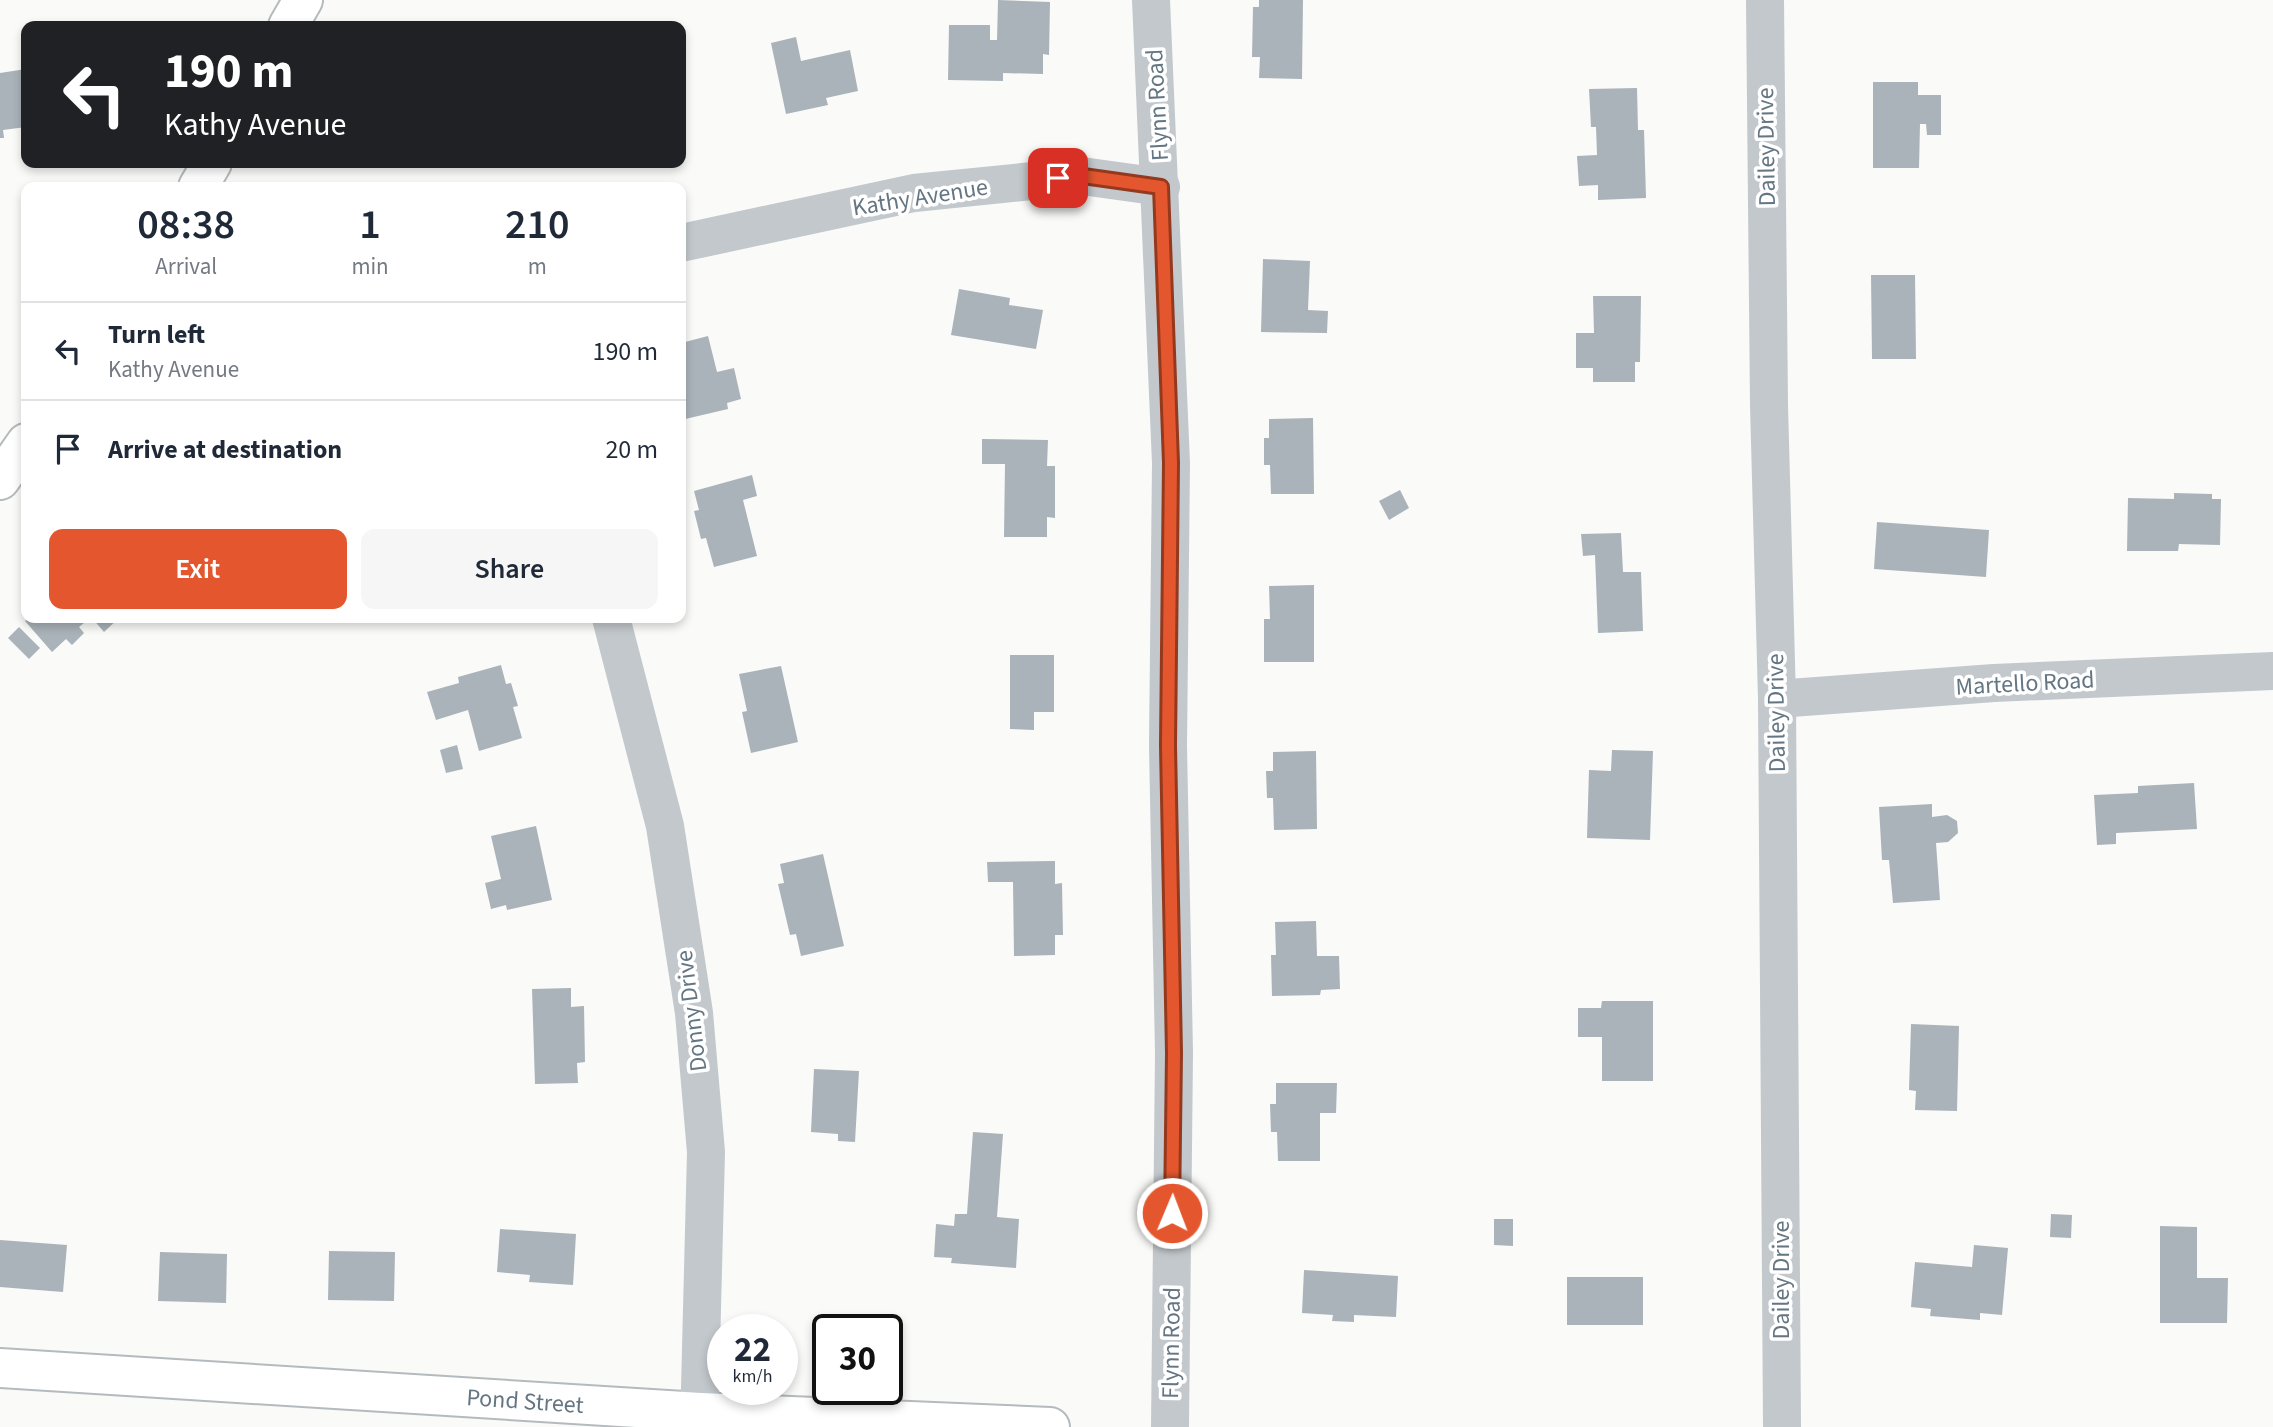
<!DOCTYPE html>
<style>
:root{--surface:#fff;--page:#f6f6f7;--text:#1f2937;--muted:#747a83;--line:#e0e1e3;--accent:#e4572e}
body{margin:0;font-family:"Source Sans 3",sans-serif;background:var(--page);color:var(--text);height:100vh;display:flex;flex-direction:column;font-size:26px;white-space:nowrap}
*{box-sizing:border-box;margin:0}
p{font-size:23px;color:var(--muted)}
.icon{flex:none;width:38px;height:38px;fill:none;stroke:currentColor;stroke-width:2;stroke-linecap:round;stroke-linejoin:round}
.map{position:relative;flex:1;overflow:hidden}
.sheet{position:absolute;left:21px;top:182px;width:665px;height:441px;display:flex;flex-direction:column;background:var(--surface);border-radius:14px;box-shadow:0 4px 10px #0003}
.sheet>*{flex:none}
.banner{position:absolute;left:21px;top:21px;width:665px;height:147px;border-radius:14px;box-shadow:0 4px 10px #0003;background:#202124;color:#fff;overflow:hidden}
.speed{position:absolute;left:707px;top:1314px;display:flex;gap:14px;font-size:35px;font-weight:700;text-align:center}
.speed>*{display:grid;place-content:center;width:91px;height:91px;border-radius:50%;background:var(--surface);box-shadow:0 4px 10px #0003;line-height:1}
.speed small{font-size:18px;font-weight:400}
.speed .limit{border:4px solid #111;border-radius:10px;background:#fff;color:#111}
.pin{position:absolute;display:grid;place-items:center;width:60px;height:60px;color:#fff;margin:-30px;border-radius:14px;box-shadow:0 4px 10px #0006}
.me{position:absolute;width:77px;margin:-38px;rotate:1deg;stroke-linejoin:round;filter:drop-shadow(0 0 5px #0008)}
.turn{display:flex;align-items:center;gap:24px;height:147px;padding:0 28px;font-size:32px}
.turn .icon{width:91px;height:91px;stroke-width:2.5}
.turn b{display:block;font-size:49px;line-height:60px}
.eta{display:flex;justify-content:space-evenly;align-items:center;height:119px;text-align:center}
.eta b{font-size:42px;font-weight:600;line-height:49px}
.primary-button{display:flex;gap:14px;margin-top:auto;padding:14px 28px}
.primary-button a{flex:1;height:80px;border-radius:14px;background:var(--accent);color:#fff;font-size:28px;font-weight:600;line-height:80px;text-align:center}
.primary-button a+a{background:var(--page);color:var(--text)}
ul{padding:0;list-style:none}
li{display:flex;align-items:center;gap:21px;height:98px;padding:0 28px;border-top:2px solid var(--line)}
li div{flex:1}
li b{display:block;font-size:26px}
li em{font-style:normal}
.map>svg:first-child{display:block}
</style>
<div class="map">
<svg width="2273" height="1427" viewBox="0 0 2273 1427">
<rect width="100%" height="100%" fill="#fafaf8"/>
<g fill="#aab3b9">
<path d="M998 0 1050 2 1049 55 1043 54V74L1003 73V81L948 80 949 25H990V40H997Z"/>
<path d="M1259 0H1303L1302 79 1259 78 1260 57H1252L1253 7H1259Z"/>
<path d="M796 37 801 61 850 50 858 91 826 98 828 105 786 114 771 43Z"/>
<path d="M26 69V127L3 130 4 138H0V73Z"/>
<path d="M1873 82H1918V95H1941V135H1927L1926 124H1920L1919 168H1873Z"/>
<path d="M1637 88 1638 130H1644L1646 198 1598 200V185L1579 186 1577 156 1597 155 1596 127H1591L1589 89Z"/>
<path d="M1263 259 1310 261 1308 310 1328 311 1327 333 1261 332Z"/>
<path d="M1871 275H1915L1916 359H1872Z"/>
<path d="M959 289 1010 298 1009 305 1043 310 1036 349 951 335Z"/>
<path d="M1593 296H1641L1640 362H1635V382H1593V368H1576V333H1594Z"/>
<path d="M708 336 717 372 734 368 741 399 727 403 728 409 681 420V343Z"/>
<path d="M1313 418 1314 494H1271L1270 465H1264V438H1269V419Z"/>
<path d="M982 439 1048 440 1047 466H1055V518L1047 517V537H1004L1005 464H982Z"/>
<path d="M752 475 757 496 743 500 757 556 714 567 706 538 701 539 694 511 699 510 694 491Z"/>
<path d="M1400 490 1409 508 1389 520 1379 501Z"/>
<path d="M2174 493 2212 494V499H2221L2220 545 2179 544 2178 551H2127L2128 498 2174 499Z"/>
<path d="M1877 522 1989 530 1986 577 1874 569Z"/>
<path d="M1621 533 1623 572H1641L1643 631 1598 633 1595 555 1583 556 1581 534Z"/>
<path d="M1314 585V662H1264V619H1270L1269 586Z"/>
<path d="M28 618H90L79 627 84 633 72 645 66 639 52 652 25 621Z"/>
<path d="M92 618H119L104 632Z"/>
<path d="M19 627 40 648 29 659 8 638Z"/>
<path d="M1010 655H1054V712H1034V730L1010 729Z"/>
<path d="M501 665 506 684 511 683 518 706 513 707 522 738 479 751 468 710 436 720 427 692 459 683 458 677Z"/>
<path d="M781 666 798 742 751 753 742 712 747 711 739 674Z"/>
<path d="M457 745 463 769 446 773 440 750Z"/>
<path d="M1612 750 1653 751 1650 840 1587 838 1589 770 1611 771Z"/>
<path d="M1316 751 1317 829 1274 830 1273 798H1267L1266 771H1273V752Z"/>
<path d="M2194 783 2197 829 2116 833V844L2097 845 2094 795 2138 793V786Z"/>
<path d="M1932 804V817L1947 815 1957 821 1958 833 1948 842 1936 843 1940 900 1893 903 1889 860H1882L1879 807Z"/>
<path d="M536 826 552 900 507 910 506 905 491 909 485 883 501 879 491 836Z"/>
<path d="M823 854 844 946 801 956 796 934 790 935 778 884 784 883 780 864Z"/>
<path d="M1055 861V884L1062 883 1063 935H1055V955L1014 956 1013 882H988L987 862Z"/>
<path d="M1316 921 1317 956H1339L1340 989 1321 990 1320 995 1272 996 1271 955H1276L1275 922Z"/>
<path d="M571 988V1007L584 1006 585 1062 577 1063 578 1083 535 1084 532 989Z"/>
<path d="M1602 1001H1653V1081H1602V1037H1578V1008H1601Z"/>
<path d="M1911 1024 1959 1026 1957 1111 1915 1110 1916 1091 1909 1090Z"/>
<path d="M814 1069 859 1071 855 1142 838 1141V1134L811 1132Z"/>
<path d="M1276 1083H1337L1336 1113H1320V1161H1278L1277 1132H1271L1270 1104H1276Z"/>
<path d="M973 1132 1003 1134 997 1217 1019 1219 1016 1268 951 1263 952 1258 934 1257 936 1224 954 1226 955 1214H967Z"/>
<path d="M2051 1214 2072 1215 2071 1238 2050 1237Z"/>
<path d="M1494 1219H1513V1246L1494 1245Z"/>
<path d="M2160 1226 2197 1227V1278H2228L2227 1323H2160Z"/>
<path d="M500 1229 576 1234 573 1285 529 1282 530 1275 497 1272Z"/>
<path d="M0 1240 67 1245 63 1292 0 1287Z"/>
<path d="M1974 1245 2008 1248 2002 1315 1980 1313V1320L1930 1316 1931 1309 1911 1307 1915 1262 1972 1267Z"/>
<path d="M329 1251 395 1252 394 1301 328 1300Z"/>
<path d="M160 1252 227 1254 226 1303 158 1301Z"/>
<path d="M1304 1270 1398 1276 1396 1317 1354 1315V1322L1332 1321 1333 1315 1302 1313Z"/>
<rect x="1567" y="1277" width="76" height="48"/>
</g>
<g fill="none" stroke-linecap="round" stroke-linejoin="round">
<defs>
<g id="major">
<path d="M288 26 303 0"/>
<path d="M198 187 212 163"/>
<path d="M0 480 26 443"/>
<path d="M0 1368 700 1412 1050 1427"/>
</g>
</defs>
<use href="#major" stroke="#b5babe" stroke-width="42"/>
<g stroke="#c3c8cc" stroke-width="38">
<path d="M1151 0 1171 463 1168 746 1174 1053 1170 1427"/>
<path d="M1765 0 1769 405 1777 699 1782 1427"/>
<path d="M681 243 914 193 1082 176 1161 187"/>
<path d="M611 618 665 826 694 1013 706 1152 699 1427"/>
<path d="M1777 699 1994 683 2273 671"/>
</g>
<use href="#major" stroke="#fff" stroke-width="38"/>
</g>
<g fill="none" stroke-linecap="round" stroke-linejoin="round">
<defs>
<path id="route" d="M1058 178 1083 176 1161 187 1171 463 1168 746 1174 1053 1172 1213"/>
</defs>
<use href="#route" stroke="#94391e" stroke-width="18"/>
<use href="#route" stroke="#e4572e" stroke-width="12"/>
</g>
<g text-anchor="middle" stroke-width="7" stroke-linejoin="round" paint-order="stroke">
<g font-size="24" fill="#657683" stroke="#fff">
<text transform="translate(1157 105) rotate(-93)" y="8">Flynn Road</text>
<text transform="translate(1766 147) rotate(-91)" y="8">Dailey Drive</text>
<text transform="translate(920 197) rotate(-9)" y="8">Kathy Avenue</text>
<text transform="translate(2025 683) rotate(-3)" y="8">Martello Road</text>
<text transform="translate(1776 713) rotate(-91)" y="8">Dailey Drive</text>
<text transform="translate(691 1011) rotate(-97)" y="8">Donny Drive</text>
<text transform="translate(1781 1280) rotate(-90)" y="8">Dailey Drive</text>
<text transform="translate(1171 1343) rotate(-89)" y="8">Flynn Road</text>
<text transform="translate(525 1401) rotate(4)" y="8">Pond Street</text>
</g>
</g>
</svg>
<div class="speed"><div>22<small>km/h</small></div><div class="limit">30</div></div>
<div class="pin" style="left:1058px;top:178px;background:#d93025"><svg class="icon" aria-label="arrive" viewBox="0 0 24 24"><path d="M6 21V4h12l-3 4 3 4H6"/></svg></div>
<svg class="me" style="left:1172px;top:1213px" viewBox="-20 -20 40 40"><circle r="17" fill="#e4572e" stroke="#fff" stroke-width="3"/><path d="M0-11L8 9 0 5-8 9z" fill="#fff"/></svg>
<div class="banner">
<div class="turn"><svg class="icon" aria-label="left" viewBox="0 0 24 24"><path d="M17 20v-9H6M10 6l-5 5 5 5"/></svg><div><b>190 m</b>Kathy Avenue</div></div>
</div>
<section class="sheet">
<div class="eta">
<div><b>08:38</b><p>Arrival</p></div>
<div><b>1</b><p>min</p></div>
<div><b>210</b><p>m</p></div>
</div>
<ul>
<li><svg class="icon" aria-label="left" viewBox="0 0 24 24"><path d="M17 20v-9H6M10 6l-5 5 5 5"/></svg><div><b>Turn left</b><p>Kathy Avenue</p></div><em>190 m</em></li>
<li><svg class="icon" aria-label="arrive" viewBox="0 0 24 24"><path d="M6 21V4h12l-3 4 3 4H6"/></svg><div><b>Arrive at destination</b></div><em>20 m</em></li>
</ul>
<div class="primary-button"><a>Exit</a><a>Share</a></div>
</section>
</div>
